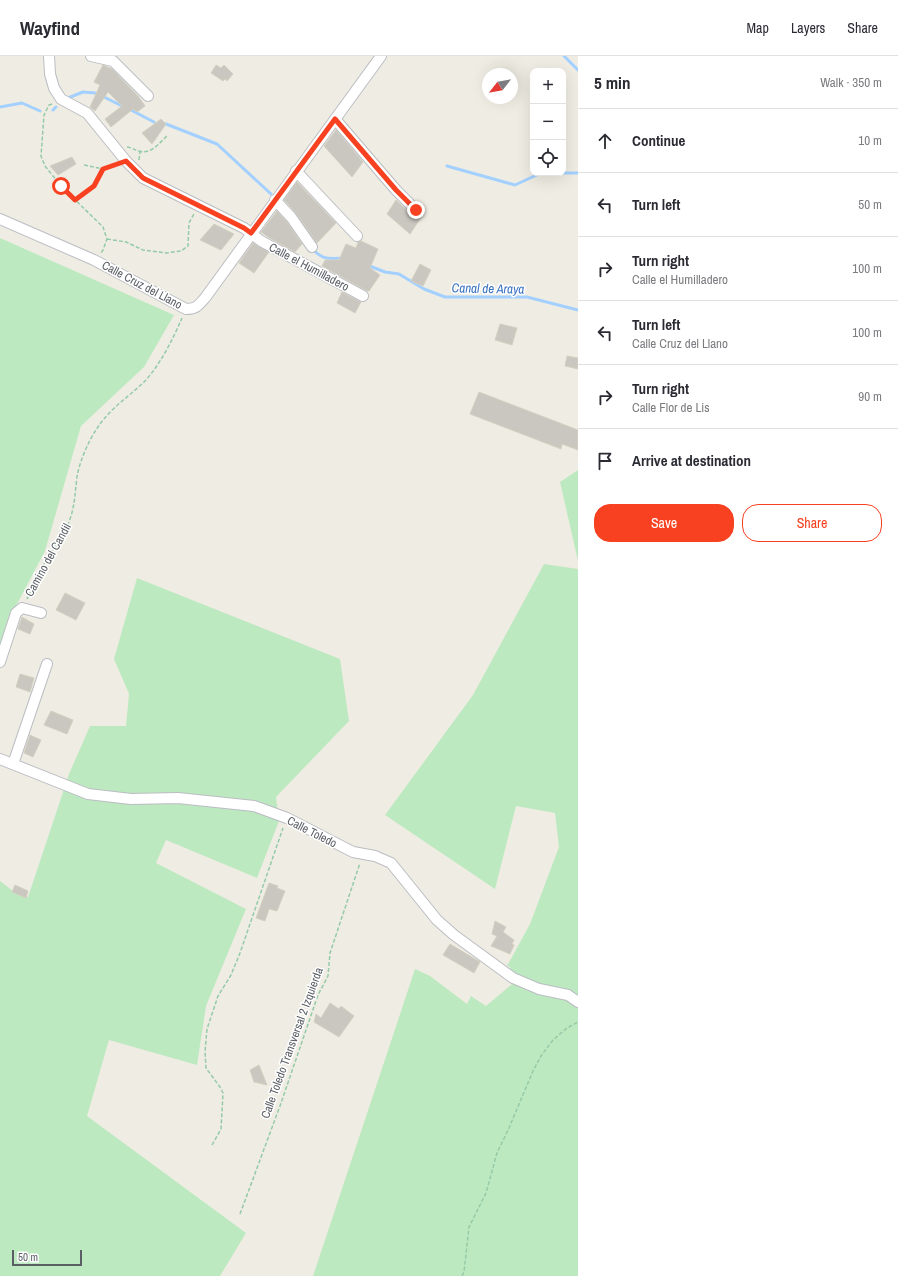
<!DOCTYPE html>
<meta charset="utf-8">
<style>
body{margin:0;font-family:"Archivo Narrow",sans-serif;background:#f7f7f7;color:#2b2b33}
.controls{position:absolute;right:12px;top:12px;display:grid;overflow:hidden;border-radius:8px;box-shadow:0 4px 16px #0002}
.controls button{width:36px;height:36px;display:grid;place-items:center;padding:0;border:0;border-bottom:1px solid #e1e1e2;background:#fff;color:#2b2b33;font:20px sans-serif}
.compass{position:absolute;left:482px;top:12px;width:36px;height:36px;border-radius:50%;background:#fff;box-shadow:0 4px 16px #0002;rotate:239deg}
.scale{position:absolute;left:12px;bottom:10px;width:70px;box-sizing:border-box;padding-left:4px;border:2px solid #5b5f65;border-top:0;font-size:11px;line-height:14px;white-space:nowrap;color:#5b5f65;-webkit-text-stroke:3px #fff;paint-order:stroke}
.stop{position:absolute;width:12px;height:12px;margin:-9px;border:3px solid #f74121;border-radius:50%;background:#fff}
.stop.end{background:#f74121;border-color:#fff;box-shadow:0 1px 4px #0008}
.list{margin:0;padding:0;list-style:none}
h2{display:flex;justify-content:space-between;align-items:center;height:52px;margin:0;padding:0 16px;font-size:17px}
h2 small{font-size:13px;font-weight:400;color:#7c7c81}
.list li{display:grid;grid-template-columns:26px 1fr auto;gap:12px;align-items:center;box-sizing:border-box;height:64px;padding:0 16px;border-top:1px solid #e1e1e2}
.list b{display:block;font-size:15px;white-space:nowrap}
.list p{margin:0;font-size:13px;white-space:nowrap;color:#7c7c81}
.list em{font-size:13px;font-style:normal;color:#7c7c81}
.actions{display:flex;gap:8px;padding:12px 16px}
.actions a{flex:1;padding:9px 0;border:1px solid #f74121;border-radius:16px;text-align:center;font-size:14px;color:#f74121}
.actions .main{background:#f74121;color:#fff}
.icon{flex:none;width:22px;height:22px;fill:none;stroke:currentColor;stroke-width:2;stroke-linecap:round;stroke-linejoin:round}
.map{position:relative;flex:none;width:578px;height:1220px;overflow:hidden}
header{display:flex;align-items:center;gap:24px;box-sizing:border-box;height:56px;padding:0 20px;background:#fff;border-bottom:1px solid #e1e1e2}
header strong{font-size:19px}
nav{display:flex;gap:22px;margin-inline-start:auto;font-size:14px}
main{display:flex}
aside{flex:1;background:#fff}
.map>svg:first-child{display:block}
.green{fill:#bde9c0}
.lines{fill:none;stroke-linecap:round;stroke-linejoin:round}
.stream{stroke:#a3d0ff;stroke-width:3}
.building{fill:#cac7c0;stroke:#d4d0c1}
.minor-casing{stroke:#bbbdc3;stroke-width:12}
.path{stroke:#95caa8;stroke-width:1.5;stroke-dasharray:4 2;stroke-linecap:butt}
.minor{stroke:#fff;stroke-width:10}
.route{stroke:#f74121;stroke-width:5}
.labels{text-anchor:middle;stroke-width:3;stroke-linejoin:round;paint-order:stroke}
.street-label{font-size:12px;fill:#5b5f65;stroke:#fff}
.water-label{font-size:13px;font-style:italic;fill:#3972c3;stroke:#fff}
</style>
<header>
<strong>Wayfind</strong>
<nav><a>Map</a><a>Layers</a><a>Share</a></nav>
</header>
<main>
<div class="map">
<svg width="578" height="1220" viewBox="0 0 578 1220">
<rect width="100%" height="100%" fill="#efede3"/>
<path class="green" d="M 0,182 L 174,259 L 144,311 L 81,370 L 45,495 L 6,569 L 0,589 Z
M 578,414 L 578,505 L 560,426 Z
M 544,508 L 578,513 L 578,1220 L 313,1220 L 415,913 L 430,920 L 467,948 L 471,940 L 486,950 L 512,928 L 510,911 L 507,910 L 530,868 L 559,791 L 555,757 L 516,750 L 495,833 L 385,759 L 473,639 Z
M 137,522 L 340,603 L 349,665 L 276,741 L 279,765 L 257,822 L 166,784 L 156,807 L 246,853 L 206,950 L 197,1009 L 109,984 L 87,1060 L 246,1177 L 220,1220 L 0,1220 L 0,825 L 13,835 L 28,841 L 69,718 L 90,670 L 126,670 L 129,638 L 114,603 Z"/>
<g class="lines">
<path class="stream" d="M 564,0 L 578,14
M 104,41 L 124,51
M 68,42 L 83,36 L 95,37
M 0,51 L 22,47 L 40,55
M 129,53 L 154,66
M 53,54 L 56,51
M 166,68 L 217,88 L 271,138
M 447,110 L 515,129 L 541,117 L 558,117
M 563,117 L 578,117
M 312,193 C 324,204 327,203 342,202
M 367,209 L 385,216 L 399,218 L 424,233 L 445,241 L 527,241 L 578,254"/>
</g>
<path class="building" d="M 103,9 L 112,13 L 138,40 L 145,50 L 137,56 L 133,53 L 111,71 L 105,63 L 122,50 L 108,36 L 95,55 L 90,51 L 100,29 L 94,26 Z
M 216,9 L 221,12 L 224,9 L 233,18 L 227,25 L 225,23 L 223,25 L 211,17 Z
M 161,63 L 166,68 L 152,88 L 142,77 Z
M 336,74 L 363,106 L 352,121 L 324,90 Z
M 72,101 L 76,108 L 58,119 L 50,110 Z
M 297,126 L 336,167 L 317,187 L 296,157 L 284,144 Z
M 396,144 L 412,159 L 415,160 L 420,159 L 422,160 L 410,178 L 387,158 Z
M 277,155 L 286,165 L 302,188 L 295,196 L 268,181 L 261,176 Z
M 214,168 L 234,178 L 221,194 L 200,184 Z
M 361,185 L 378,193 L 370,212 L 380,219 L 369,235 L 367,235 L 322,210 L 325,204 L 339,204 L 346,188 L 356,192 L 358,186 Z
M 253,187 L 269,196 L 254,217 L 239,207 Z
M 420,208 L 431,214 L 423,230 L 411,225 Z
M 342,236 L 361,246 L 355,257 L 337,247 Z
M 500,268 L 517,272 L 512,289 L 495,284 Z
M 567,300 L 578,302 L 578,313 L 565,310 Z
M 479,336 L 578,374 L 578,394 L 562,388 L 561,393 L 470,358 Z
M 65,537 L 85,547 L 76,564 L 56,554 Z
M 22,561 L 34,568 L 30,578 L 18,573 Z
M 20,618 L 34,622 L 30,636 L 16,631 Z
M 51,655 L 73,664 L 67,678 L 44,669 Z
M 30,679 L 41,684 L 33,701 L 24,697 Z
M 269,827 L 278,830 L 277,832 L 285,835 L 277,855 L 269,853 L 265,865 L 256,862 Z
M 15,829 L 28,835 L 26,842 L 12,836 Z
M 495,865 L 506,871 L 503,876 L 514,884 L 512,888 L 514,889 L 510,898 L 491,890 L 497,880 L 492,878 Z
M 450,888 L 480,906 L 474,917 L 443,899 Z
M 330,947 L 339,953 L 341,950 L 354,960 L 339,981 L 314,966 L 316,958 L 321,962 Z
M 259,1009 L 267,1029 L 254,1026 L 250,1014 Z"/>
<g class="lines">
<defs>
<path id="minor" d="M 49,0 L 50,18 L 54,32 L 61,43 L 87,57 L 126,105 L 143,122 L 244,172 L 261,185 L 363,240
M 91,0 L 113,5 L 148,40
M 335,63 L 396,134 L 416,154
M 296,115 L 357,180
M 275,144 L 291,161 L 312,191
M 0,163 L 94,204 L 186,253 C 196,253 198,250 205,242 L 381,0
M 0,606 L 16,557 L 22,552 L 41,557
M 0,703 L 88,738 L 131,743 L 178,742 L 254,750 L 287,762 L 353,796 L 375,800 L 391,807 L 437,864 L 454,879 L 513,922 L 539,933 L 568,939 L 578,946
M 13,708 L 47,608"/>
</defs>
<use href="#minor" class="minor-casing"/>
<path class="path" d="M 52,48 L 49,49 L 44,59 L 41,100 L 45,110 L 61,130 L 103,171 L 107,183 L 103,194 L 101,197
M 127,91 C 131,91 134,94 139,95 C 151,99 159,87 167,80
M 139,104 L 140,96
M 84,109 L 103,113 L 117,109
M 76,143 L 94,130 L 103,113
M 107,183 L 126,186 L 143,194 L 166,197 L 181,195 L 188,190 L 189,167 L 194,158
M 27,543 C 33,531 38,519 44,508 C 53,492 64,481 70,463 C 75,449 75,436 77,421 C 79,407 88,386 96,374 C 109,353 126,343 143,327 C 159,311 173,283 182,262
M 212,1089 L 221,1073 L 223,1037 L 220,1031 L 206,1012 L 205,996 L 207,973 L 218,940 L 231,919 L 240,897 L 283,772
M 240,1158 L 280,1050 L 318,939 L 328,920 L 330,897 L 360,807
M 462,1220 L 464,1216 L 469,1171 L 486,1137 L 497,1097 L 509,1072 L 533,1015 L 541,1000 L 553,984 L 567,972 L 578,966"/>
<use href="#minor" class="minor"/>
</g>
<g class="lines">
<path class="route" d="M 61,130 L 75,144 L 94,130 L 103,113 L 126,105 L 143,122 L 244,172 L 251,177 L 335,63 L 396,134 L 416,154"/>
</g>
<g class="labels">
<g class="street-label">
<text transform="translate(309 211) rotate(28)" y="4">Calle el Humilladero</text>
<text transform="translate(142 229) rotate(28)" y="4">Calle Cruz del Llano</text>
<text transform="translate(48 504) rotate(-61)" y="4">Camino del Candil</text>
<text transform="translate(312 776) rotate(27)" y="4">Calle Toledo</text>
<text transform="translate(292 987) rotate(-70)" y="4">Calle Toledo Transversal 2 Izquierda</text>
</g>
<g class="water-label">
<text transform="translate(488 232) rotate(1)" y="5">Canal de Araya</text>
</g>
</g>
</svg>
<div class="controls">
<button>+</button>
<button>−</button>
<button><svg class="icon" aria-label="locate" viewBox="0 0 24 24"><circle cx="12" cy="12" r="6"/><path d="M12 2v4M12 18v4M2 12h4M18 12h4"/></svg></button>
</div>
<svg class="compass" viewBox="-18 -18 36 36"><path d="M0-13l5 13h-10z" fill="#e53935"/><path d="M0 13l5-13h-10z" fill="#7c7c81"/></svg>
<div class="scale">50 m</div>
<div class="stop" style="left:61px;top:130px"></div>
<div class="stop end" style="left:416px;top:154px"></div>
</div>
<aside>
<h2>5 min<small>Walk · 350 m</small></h2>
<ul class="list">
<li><svg class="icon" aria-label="ahead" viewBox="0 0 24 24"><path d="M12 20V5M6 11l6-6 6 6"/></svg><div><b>Continue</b></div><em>10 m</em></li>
<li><svg class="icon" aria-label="left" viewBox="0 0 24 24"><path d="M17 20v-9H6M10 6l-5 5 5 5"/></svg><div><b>Turn left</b></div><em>50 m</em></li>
<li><svg class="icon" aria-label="right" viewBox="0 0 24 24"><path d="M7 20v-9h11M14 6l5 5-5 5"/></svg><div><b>Turn right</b><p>Calle el Humilladero</p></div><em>100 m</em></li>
<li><svg class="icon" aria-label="left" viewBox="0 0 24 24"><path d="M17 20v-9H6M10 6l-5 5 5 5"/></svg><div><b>Turn left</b><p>Calle Cruz del Llano</p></div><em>100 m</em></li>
<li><svg class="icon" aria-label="right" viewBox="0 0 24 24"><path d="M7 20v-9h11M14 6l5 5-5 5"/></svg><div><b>Turn right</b><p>Calle Flor de Lis</p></div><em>90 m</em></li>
<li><svg class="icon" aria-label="arrive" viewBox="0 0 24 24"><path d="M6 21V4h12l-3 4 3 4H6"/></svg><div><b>Arrive at destination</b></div></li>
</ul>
<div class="actions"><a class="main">Save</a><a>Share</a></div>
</aside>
</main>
